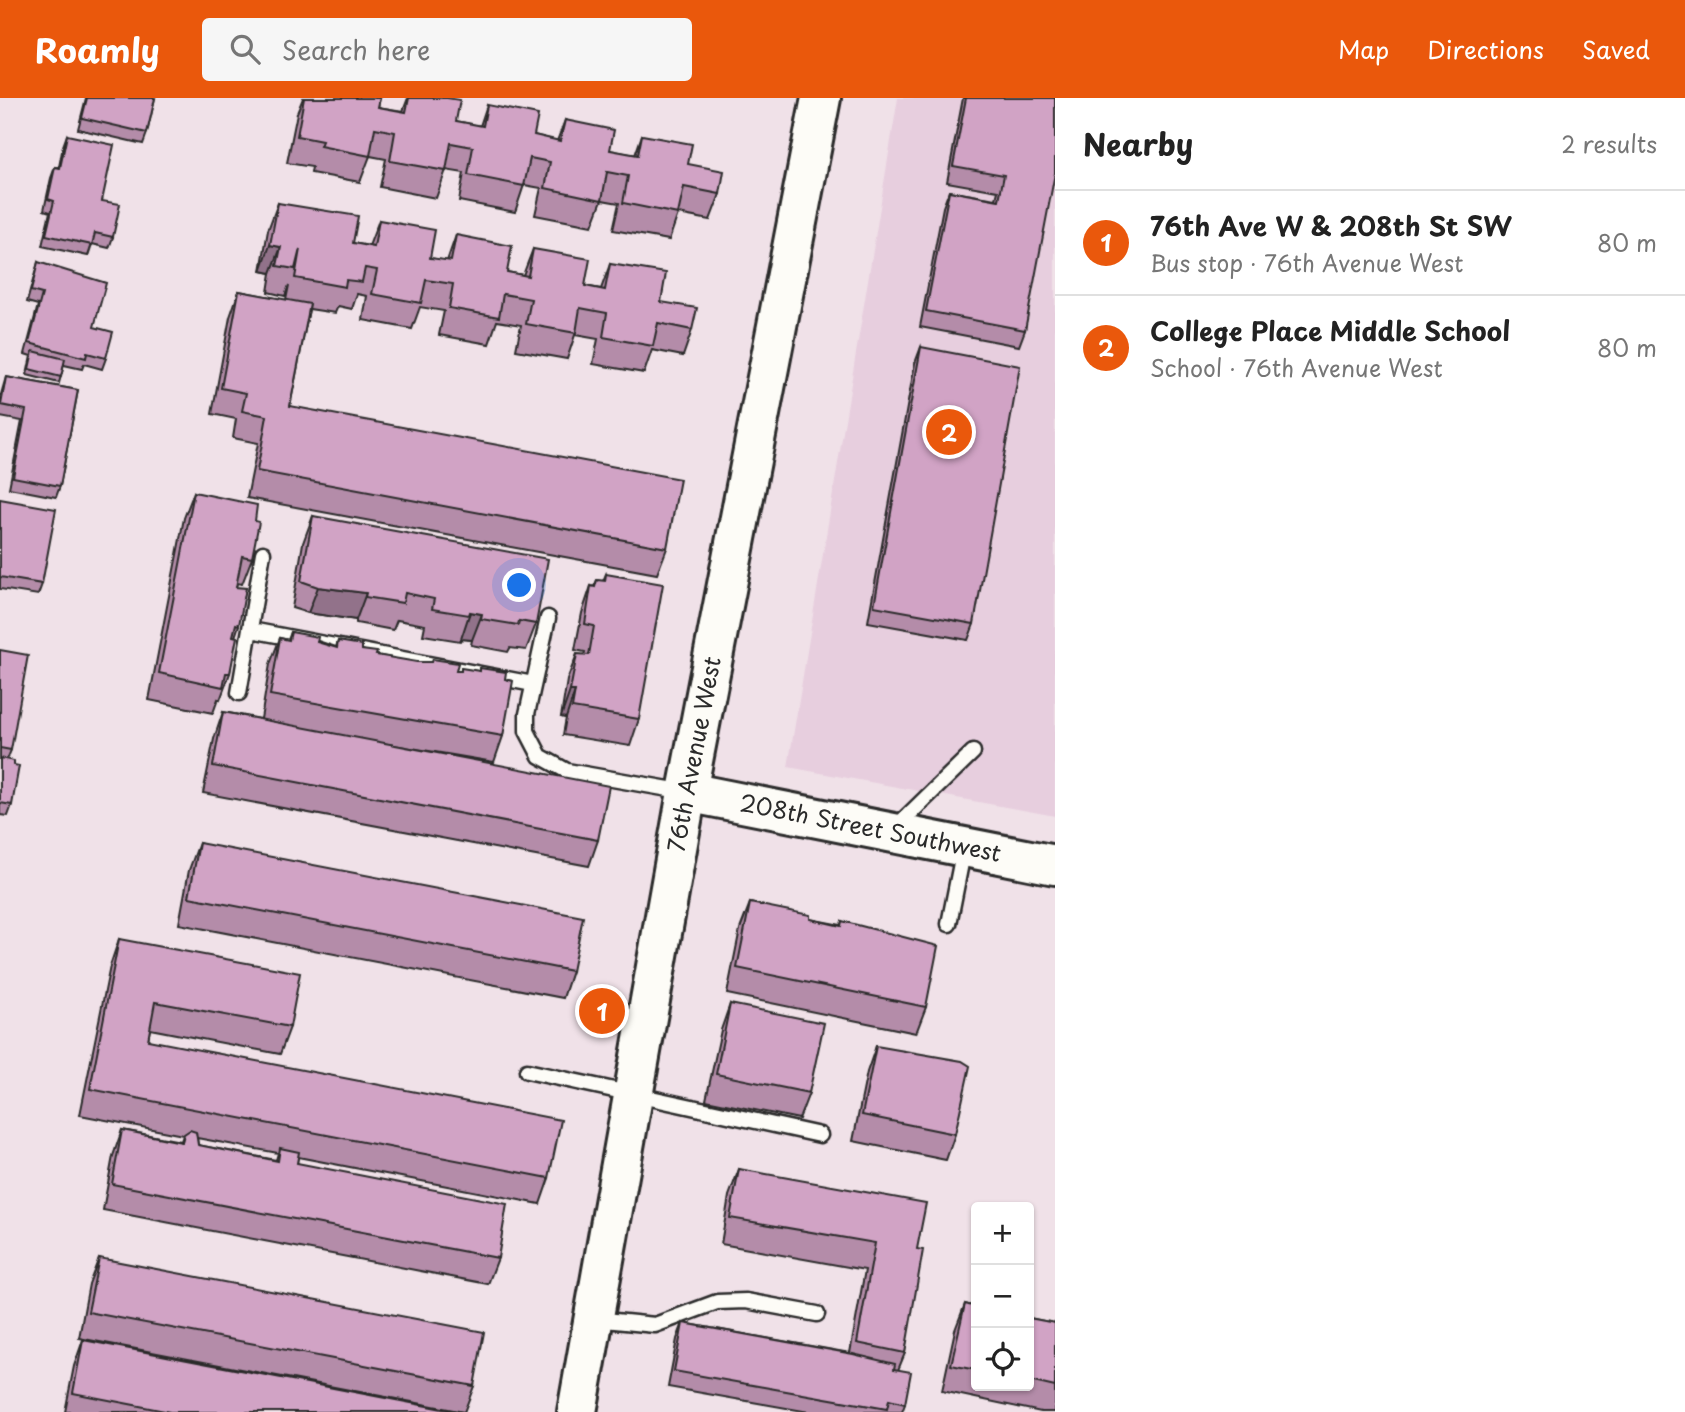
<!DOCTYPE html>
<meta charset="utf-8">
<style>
body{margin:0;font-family:"Playpen Sans",sans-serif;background:#f6f6f6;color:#222}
.controls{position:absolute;right:21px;bottom:21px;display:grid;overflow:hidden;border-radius:7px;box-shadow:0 2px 5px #0004}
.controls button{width:63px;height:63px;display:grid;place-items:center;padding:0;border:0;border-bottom:2px solid #e0e0e0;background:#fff;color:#222;font:35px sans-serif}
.you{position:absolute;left:520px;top:488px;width:24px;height:24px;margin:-18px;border:5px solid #fff;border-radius:50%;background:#1a73e8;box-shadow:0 0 0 10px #1a73e833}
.badge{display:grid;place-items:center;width:46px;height:46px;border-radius:50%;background:#ea580c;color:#fff;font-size:23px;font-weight:700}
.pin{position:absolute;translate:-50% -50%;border:4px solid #fff;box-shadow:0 2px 7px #0006}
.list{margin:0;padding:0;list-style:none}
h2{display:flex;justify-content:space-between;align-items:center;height:91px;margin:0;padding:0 28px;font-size:30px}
h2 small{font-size:23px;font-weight:400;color:#767676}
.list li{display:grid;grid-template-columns:46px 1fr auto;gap:21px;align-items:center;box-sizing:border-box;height:105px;padding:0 28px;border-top:2px solid #e0e0e0}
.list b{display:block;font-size:26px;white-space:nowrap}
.list p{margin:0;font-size:23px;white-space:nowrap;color:#767676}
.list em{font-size:23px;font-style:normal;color:#767676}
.icon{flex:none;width:38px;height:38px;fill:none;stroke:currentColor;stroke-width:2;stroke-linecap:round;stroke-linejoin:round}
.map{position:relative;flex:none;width:1055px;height:1314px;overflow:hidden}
header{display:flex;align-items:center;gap:42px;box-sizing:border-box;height:98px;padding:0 35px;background:#ea580c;color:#fff}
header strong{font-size:33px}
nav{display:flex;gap:38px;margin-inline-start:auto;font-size:24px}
.search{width:490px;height:63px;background:#f6f6f6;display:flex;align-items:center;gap:18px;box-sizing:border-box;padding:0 24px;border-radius:7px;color:#767676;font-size:26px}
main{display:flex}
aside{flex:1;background:#fff}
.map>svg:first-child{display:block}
.built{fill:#e7cede}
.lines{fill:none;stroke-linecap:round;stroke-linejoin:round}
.lane-casing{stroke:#2b2b2b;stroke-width:19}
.secondary-casing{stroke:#2b2b2b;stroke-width:44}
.lane{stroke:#fdfcf7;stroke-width:14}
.secondary{stroke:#fdfcf7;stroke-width:38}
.wall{fill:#b48ca9;stroke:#2b2b2b;stroke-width:2;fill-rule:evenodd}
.shaded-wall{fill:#92728a;stroke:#2b2b2b;stroke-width:2}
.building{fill:#d1a3c5;stroke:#2b2b2b;stroke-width:2}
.labels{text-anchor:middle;stroke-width:7;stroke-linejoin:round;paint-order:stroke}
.street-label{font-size:23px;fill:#2b2b2b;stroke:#fdfcf7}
</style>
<header>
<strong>Roamly</strong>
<div class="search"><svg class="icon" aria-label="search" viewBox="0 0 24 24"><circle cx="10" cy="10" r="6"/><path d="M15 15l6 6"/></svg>Search here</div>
<nav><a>Map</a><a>Directions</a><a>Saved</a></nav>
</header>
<main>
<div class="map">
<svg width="1055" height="1314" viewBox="0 0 1055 1314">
<rect width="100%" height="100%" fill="#f0e1e8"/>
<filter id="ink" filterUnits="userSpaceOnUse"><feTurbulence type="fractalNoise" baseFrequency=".0143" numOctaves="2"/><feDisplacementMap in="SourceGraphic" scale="14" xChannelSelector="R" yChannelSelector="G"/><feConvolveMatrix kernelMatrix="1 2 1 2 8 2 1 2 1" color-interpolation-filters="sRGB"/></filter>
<g filter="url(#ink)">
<path class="built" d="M 898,0 L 1055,0 L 1055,718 L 788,669 Z"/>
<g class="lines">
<defs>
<path id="lane" d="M 548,520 L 527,616 L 527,633 L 540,658 L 567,673 L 686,694
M 251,532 L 533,586
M 239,595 L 263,455
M 894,731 L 973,654
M 949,826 L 964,750
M 527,973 L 820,1037
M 595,1221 L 655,1227 L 717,1204 L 746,1203 L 817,1216"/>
<g id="secondary">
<path id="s1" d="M 687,694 L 1055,767"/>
<path id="s2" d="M 577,1314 L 687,694 L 821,0"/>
</g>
</defs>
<use href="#lane" class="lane-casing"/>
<use href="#secondary" class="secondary-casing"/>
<use href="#lane" class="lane"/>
<use href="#secondary" class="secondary"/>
</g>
<path class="wall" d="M 86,0 L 155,0 L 147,35 L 143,46 L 78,31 Z
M 303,0 L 380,0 L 378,9 L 403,13 L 408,0 L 447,0 L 456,23 L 480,28 L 487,7 L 534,37 L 557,43 L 565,22 L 610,52 L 635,57 L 642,37 L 688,66 L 720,96 L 710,122 L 678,116 L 669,142 L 613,132 L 619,105 L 602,102 L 592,128 L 535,117 L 541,90 L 524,87 L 515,114 L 459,103 L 464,75 L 446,72 L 436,100 L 380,89 L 386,61 L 370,58 L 360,84 L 311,75 L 312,69 L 287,65 L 297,15 Z
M 963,0 L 1055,0 L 1025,232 L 1019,248 L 920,229 L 943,109 L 949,93 L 996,101 L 998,93 L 947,84 Z
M 67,37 L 102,103 L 113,139 L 109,150 L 92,146 L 88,158 L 42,148 L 50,114 L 44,112 L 51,80 L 55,69 L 59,69 L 63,48 Z
M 278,105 L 353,145 L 369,148 L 379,122 L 430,160 L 447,163 L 456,137 L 507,174 L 523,177 L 533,151 L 585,188 L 601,191 L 610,166 L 661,204 L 692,232 L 683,258 L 652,252 L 644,275 L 593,266 L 598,241 L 575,237 L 567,261 L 516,252 L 521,227 L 497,223 L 489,246 L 439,237 L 444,213 L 420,209 L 412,231 L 363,222 L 367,198 L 357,196 L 352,211 L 338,208 L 335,215 L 309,211 L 290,308 L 667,450 L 657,476 L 247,400 L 258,345 L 233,340 L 236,321 L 212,316 L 230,219 L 239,193 L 286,202 L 289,187 L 285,198 L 268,194 L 271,175 L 261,173 L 268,132 Z
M 38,164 L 94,229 L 106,260 L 102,271 L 84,266 L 82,271 L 64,267 L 59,285 L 27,277 L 31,258 L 25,256 L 38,207 L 27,204 Z
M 921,249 L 974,526 L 968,542 L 868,524 L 915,265 Z
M 6,279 L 78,292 L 60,388 L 56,399 L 9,390 L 22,323 L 0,319 L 0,300 Z
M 194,394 L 252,460 L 242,486 L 237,485 L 236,489 L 239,527 L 235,539 L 230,575 L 220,602 L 218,601 L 213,615 L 149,602 L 184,420 Z
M 0,401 L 42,486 L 38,497 L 0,491 Z
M 313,418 L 536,526 L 526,552 L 510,550 L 508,554 L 471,547 L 472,542 L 461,541 L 460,543 L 423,537 L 425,527 L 397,522 L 393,532 L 356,525 L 356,522 L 308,515 L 292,510 L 303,445 Z
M 606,476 L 639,621 L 630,648 L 563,637 L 566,620 L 561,619 L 567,582 L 577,556 L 584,557 L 585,554 L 575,552 L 582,515 L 591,488 L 594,489 L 597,482 L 603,483 Z
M 291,534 L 336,549 L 338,543 L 376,557 L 456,573 L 505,581 L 503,638 L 494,664 L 382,645 L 598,742 L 589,768 L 203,695 L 214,641 L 223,614 L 261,621 L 270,566 L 280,540 L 288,542 Z
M 0,552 L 11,652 L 7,662 L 12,707 L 8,718 L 0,717 Z
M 199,745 L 572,873 L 563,900 L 179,826 L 189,772 Z
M 750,805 L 810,821 L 841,827 L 842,823 L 926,909 L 916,935 L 727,896 L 740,831 Z
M 119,841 L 290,929 L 280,956 L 150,931 L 148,942 L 549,1080 L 540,1106 L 298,1059 L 297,1065 L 498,1160 L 488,1186 L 103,1112 L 113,1058 L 122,1032 L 181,1043 L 183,1037 L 80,1017 L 110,868 ZM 197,1040 L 278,1055 L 276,1062 L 198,1047 Z
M 730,906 L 809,995 L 799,1021 L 706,1002 L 721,932 Z
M 876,948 L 955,1036 L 946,1062 L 853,1043 L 867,974 Z
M 739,1071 L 917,1151 L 905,1255 L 898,1272 L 905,1306 L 902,1314 L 809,1314 L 668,1289 L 677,1241 L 683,1225 L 850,1255 L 865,1172 L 721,1146 L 729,1098 Z
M 99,1160 L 474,1288 L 464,1314 L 79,1240 L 89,1186 Z
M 965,1206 L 976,1209 L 976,1288 L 1029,1288 L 1029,1220 L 1054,1225 L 1055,1223 L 1055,1314 L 1041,1314 L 942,1293 L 955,1232 Z
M 83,1242 L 458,1314 L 65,1314 L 74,1268 Z"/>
<path class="shaded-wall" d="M 270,147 L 281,149 L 271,175 L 261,173 Z
M 318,489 L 366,495 L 356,522 L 308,515 Z
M 470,514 L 482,516 L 472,542 L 461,541 Z
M 570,593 L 575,593 L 566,620 L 561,619 Z"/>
<path class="building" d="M 87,0 L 155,0 L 147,35 L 82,20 Z
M 304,0 L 380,0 L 378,9 L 406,14 L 409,0 L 447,0 L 460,2 L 456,23 L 483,28 L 487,7 L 538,17 L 534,37 L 560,43 L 565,22 L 614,32 L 610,52 L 638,57 L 642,37 L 692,46 L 688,66 L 724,73 L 720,96 L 684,89 L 678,116 L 623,105 L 628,78 L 607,74 L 602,102 L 545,90 L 550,64 L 530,60 L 524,88 L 468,77 L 473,49 L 451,45 L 446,73 L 390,63 L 395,34 L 375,30 L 370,58 L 320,48 L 322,43 L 297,38 Z
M 966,0 L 1055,0 L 1055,75 L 1025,232 L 926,213 L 949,93 L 999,102 L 1004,77 L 953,68 Z
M 67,37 L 114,47 L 102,103 L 120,106 L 113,139 L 95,135 L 92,147 L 46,137 L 54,103 L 48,101 L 55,69 L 60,70 Z
M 278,105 L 358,118 L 353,145 L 374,149 L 379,122 L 435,132 L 430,160 L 451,163 L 456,137 L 512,148 L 507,174 L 528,178 L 533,151 L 590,161 L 585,188 L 605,192 L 610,166 L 666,175 L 661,204 L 697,210 L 692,232 L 658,225 L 653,248 L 603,239 L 607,215 L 580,210 L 576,235 L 526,226 L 531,201 L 503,196 L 499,219 L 449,210 L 453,186 L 426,182 L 421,205 L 372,196 L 377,172 L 365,170 L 362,184 L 346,182 L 345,189 L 295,180 L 300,151 L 295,171 L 277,168 L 281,149 L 270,147 Z
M 38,164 L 106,185 L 94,229 L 113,234 L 106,260 L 87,255 L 86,260 L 29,245 L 42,196 L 31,193 Z
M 239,193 L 310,206 L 290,308 L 680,381 L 667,450 L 257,373 L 267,318 L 242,313 L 246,295 L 221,290 Z
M 921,249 L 1020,268 L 974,526 L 874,508 Z
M 33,253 L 65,261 L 61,279 L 29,271 Z
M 6,279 L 78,292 L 60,388 L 13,379 L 26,312 L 1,307 Z
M 194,394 L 257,407 L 255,423 L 259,424 L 252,460 L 242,458 L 236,489 L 246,490 L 239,527 L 236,526 L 233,538 L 237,539 L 230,575 L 226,575 L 223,589 L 159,575 Z
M 0,401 L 56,411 L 42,486 L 0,479 Z
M 313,418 L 548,461 L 536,526 L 519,523 L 518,527 L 481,521 L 482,516 L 470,514 L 469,517 L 432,511 L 434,501 L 405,495 L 403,505 L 365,499 L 366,495 L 318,489 L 301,483 Z
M 606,476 L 663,486 L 639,621 L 572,610 L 575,593 L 570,593 L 577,556 L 589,557 L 594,528 L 585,526 L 591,488 L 595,489 L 597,482 L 605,483 Z
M 291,534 L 318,539 L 317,544 L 337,550 L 338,543 L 362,547 L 362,552 L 377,554 L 376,557 L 417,564 L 432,564 L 433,561 L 458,565 L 456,573 L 461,573 L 461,570 L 480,573 L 480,570 L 506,574 L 505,581 L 513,583 L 503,638 L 270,597 L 280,540 L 289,542 Z
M 0,552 L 28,557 L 11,652 L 0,650 Z
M 223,614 L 609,688 L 598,742 L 213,668 Z
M 0,660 L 14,663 L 14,667 L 19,668 L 12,707 L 0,705 Z
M 199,745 L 583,819 L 572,873 L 189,799 Z
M 750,805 L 810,817 L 810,821 L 841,828 L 842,823 L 938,848 L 926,909 L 737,870 Z
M 119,841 L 300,875 L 290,929 L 155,904 L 148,942 L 561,1022 L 549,1080 L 90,991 Z
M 730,906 L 824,925 L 809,995 L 716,976 Z
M 876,948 L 962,963 L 970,968 L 955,1036 L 862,1017 Z
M 122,1032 L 182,1044 L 184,1036 L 190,1032 L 196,1034 L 198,1047 L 278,1063 L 280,1050 L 299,1054 L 297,1065 L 507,1106 L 498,1160 L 112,1086 Z
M 739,1071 L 926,1105 L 917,1151 L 923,1152 L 905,1255 L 857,1245 L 875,1145 L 730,1120 Z
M 99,1160 L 484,1234 L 474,1288 L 88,1214 Z
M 965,1206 L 976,1209 L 976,1272 L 951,1267 Z
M 1029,1220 L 1055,1225 L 1055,1289 L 1029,1283 Z
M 683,1225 L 853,1256 L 895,1266 L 894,1271 L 911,1274 L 905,1306 L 889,1302 L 887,1311 L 674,1273 Z
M 83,1242 L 458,1314 L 170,1314 L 73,1295 Z"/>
</g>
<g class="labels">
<g class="street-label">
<text dy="8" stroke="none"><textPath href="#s2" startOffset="668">76th Avenue West</textPath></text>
<text dy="8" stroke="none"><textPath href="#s1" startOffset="187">208th Street Southwest</textPath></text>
</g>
</g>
</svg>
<div class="controls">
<button>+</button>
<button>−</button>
<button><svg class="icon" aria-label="locate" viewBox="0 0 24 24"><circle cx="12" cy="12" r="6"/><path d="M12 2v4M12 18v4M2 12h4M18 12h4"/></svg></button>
</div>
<div class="you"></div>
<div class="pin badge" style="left:602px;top:913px">1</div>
<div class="pin badge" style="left:949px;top:334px">2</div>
</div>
<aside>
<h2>Nearby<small>2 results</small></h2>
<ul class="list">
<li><span class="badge">1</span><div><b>76th Ave W &amp; 208th St SW</b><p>Bus stop · 76th Avenue West</p></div><em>80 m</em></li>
<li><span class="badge">2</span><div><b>College Place Middle School</b><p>School · 76th Avenue West</p></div><em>80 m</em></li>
</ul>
</aside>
</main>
